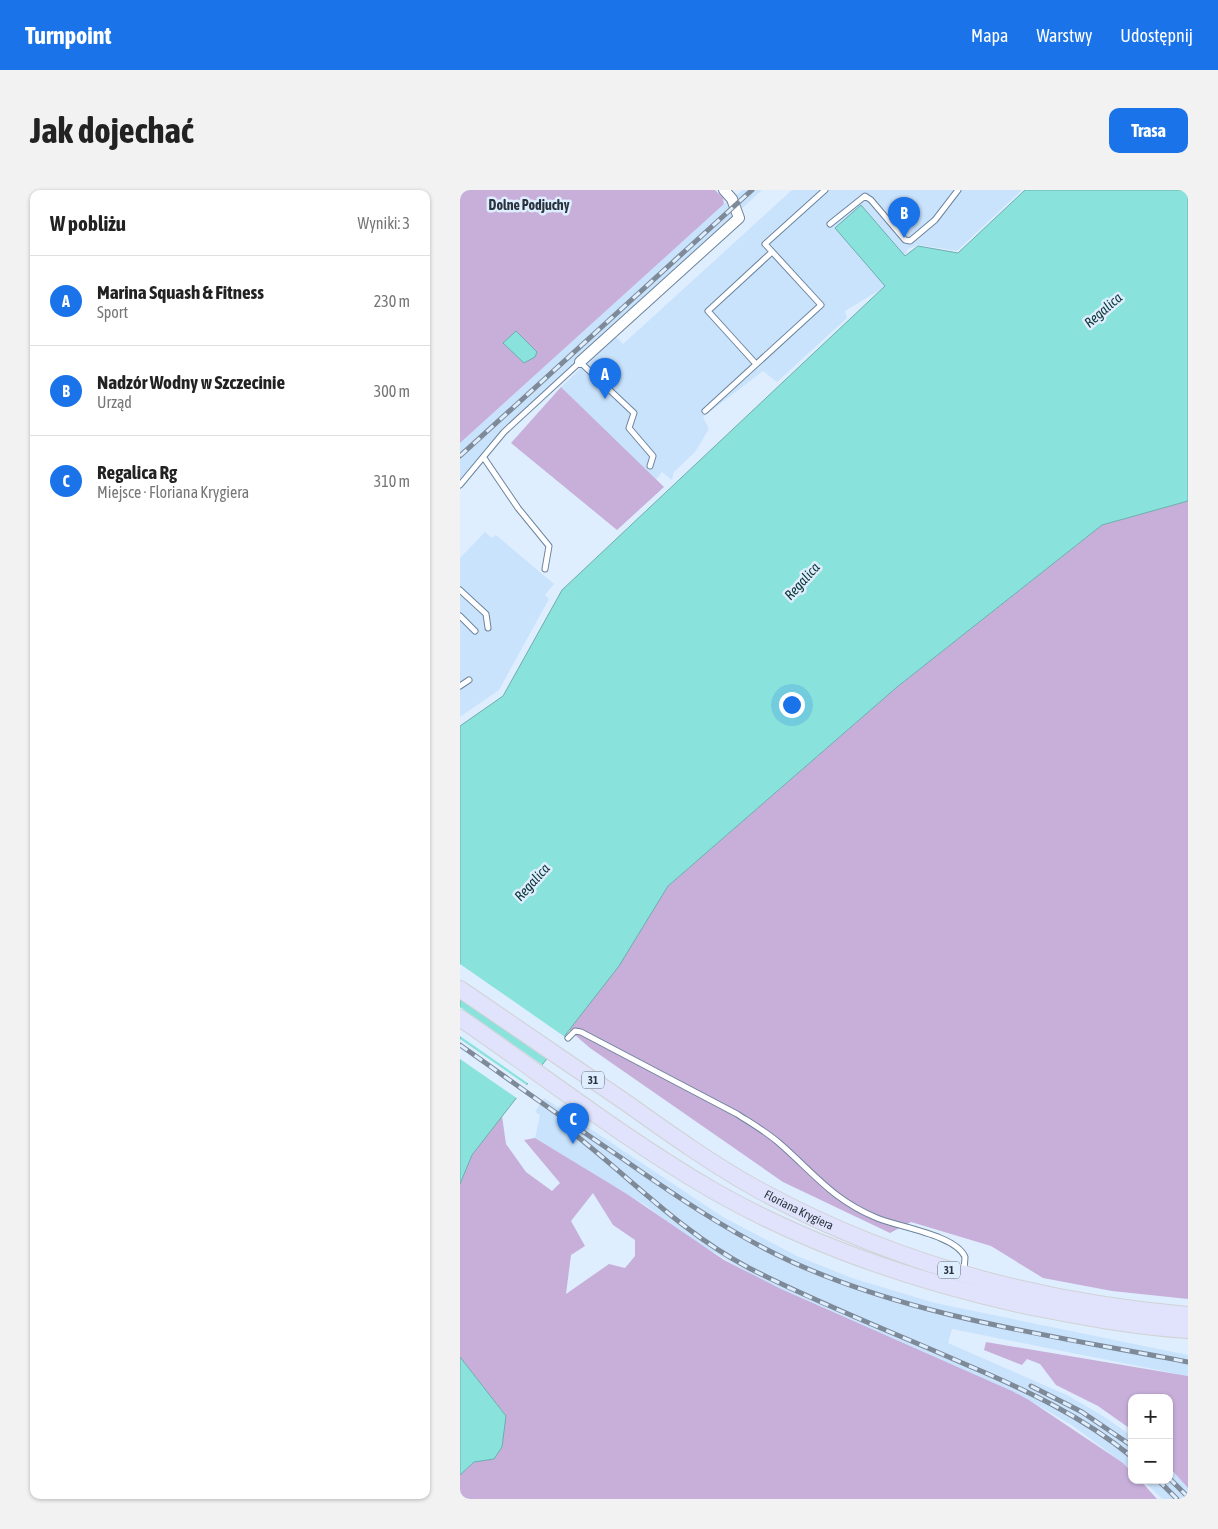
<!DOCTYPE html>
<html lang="pl">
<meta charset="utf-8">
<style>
body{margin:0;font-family:"Asap Condensed",sans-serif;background:#f2f2f2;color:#222}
.controls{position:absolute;right:15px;bottom:15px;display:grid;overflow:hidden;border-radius:10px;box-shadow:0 1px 4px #0004}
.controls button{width:45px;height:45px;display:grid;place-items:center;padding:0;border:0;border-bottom:1px solid #e0e0e0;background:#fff;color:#222;font:25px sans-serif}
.you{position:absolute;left:331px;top:514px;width:18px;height:18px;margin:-12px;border:4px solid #fff;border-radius:50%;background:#1a73e8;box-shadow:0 0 0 8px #1a73e833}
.badge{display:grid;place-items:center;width:32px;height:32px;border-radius:50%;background:#1a73e8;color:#fff;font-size:16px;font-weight:700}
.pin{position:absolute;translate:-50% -41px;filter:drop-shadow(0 1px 2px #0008)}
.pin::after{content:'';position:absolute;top:26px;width:18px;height:15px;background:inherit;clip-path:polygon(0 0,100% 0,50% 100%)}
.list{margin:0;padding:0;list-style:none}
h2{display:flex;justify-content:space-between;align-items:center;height:65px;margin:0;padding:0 20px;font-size:21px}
h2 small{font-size:16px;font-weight:400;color:#767676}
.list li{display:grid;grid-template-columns:32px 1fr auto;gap:15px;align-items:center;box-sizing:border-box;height:90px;padding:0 20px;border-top:1px solid #e0e0e0}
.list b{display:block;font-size:19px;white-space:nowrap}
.list p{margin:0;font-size:16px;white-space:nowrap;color:#767676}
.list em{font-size:16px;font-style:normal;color:#767676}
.map{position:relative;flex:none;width:728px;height:1309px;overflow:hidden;border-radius:10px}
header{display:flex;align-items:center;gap:30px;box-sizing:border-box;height:70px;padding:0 25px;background:#1a73e8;color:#fff}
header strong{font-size:24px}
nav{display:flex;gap:28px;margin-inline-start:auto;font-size:18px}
.intro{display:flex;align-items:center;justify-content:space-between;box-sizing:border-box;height:120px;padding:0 30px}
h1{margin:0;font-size:35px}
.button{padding:12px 22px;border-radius:10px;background:#1a73e8;color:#fff;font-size:18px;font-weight:700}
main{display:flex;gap:30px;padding:0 30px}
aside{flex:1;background:#fff;border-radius:10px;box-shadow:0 1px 4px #0004}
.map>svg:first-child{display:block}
.built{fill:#cae3fd}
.green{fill:#c7afda;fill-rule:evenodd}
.water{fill:#8ae2dd;stroke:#6dadad}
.pier{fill:#dfeefe}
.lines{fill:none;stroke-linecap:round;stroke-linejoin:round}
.service-casing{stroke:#6d849c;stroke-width:7}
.minor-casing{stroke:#6d849c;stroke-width:12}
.primary-casing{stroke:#d0d2d4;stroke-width:18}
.service{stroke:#fff;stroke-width:5}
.minor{stroke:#fff;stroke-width:10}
.primary{stroke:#e0e3fb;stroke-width:16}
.rail-casing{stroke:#7e8a98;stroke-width:5}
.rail{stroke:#dfeefe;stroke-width:3;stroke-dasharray:9;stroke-linecap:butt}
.labels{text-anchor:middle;stroke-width:5;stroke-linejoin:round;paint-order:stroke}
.shield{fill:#dfeefe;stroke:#606a77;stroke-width:1}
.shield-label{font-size:11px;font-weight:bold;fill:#29323d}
.street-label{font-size:12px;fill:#29323d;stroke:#dfeefe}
.neighbourhood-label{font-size:14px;font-weight:bold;fill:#29323d;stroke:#dfeefe}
.water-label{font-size:14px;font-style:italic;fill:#0b3635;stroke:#dfeefe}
</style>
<header>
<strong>Turnpoint</strong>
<nav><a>Mapa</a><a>Warstwy</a><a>Udostępnij</a></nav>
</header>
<div class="intro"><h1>Jak dojechać</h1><a class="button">Trasa</a></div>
<main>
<aside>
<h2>W pobliżu<small>Wyniki: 3</small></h2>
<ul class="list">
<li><span class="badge">A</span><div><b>Marina Squash &amp; Fitness</b><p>Sport</p></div><em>230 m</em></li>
<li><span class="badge">B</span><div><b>Nadzór Wodny w Szczecinie</b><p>Urząd</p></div><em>300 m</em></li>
<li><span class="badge">C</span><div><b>Regalica Rg</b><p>Miejsce · Floriana Krygiera</p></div><em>310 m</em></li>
</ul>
</aside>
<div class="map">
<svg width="728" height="1309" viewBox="0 0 728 1309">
<rect width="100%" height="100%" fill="#dfeefe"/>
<path class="built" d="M 283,0 L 302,0 L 46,237 L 0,291 L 0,253 L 264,14 Z
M 332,0 L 562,0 L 497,61 L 459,55 L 448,59 L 428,95 L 385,121 L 387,128 L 317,192 L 303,181 L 243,227 L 249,239 L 235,262 L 214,282 L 212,290 L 202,282 L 196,290 L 101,197 L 155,146 L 163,154 Z
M 25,342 L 32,348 L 36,345 L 94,394 L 85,405 L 89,409 L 39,500 L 0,527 L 0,368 Z
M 84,908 L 263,1027 L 337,1066 L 392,1088 L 475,1113 L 728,1165 L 728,1186 L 492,1139 L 488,1153 L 607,1205 L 643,1226 L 672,1246 L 672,1280 L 613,1236 L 569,1210 L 304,1092 L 231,1049 L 185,1015 L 75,948 L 80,925 L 75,922 Z
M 709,1278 L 728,1297 L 728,1309 L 702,1309 L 683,1290 L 709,1290 Z"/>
<path class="green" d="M 0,0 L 255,0 L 263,8 L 264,14 L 0,253 Z
M 101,197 L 204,297 L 157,340 L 51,253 Z
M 728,311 L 728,1109 L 652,1101 L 583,1088 L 531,1056 L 451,1032 L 430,1043 L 323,992 L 130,858 L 108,839 L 154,781 L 208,696 L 437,497 L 642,335 Z
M 42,926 L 46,954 L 66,982 L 92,1001 L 100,993 L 64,950 L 75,948 L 167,1004 L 264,1070 L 321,1099 L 552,1201 L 569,1210 L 663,1273 L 672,1282 L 672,1290 L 680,1290 L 697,1309 L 0,1309 L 0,1285 L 14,1272 L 46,1226 L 0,1167 L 0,994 L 12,965 ZM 133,1003 L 153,1035 L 175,1050 L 175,1066 L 165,1078 L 149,1074 L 106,1104 L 111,1065 L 125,1056 L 111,1031 Z
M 526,1152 L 728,1186 L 728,1298 L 709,1277 L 709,1208 L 672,1208 L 672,1240 L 638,1216 L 596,1195 L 580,1174 L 567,1169 L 562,1175 L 524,1160 Z"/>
<path class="water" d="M 565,0 L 728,0 L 728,311 L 642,335 L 437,497 L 208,696 L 159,776 L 12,965 L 0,994 L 0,536 L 43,506 L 102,400 L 425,96 L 375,38 L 401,15 L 445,66 L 458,56 L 498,63 Z
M 56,141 L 77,162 L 75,167 L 64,173 L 43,153 Z
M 0,1167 L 46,1226 L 42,1257 L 34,1269 L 14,1272 L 0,1285 Z"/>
<path class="pier" d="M 0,774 L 105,847 L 88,870 L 0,809 Z
M 0,817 L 84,876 L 69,894 L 0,846 Z
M 0,849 L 68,896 L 58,909 L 0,869 Z"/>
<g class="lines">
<defs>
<path id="service" d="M 370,34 L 405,6 L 411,10 L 445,50 L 450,51 L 475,30 L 498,0
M 296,174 L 248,121 L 312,62
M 245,221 L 361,115 L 305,54 L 365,0
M 24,268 L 58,318 L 89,356 L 85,379
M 0,295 L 44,242 L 120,172 L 174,223 L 169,238 L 193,266 L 190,276
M 0,400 L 26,424 L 28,438
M 0,426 L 15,441
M 0,496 L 9,490
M 108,848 L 115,841 L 121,842 L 277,924 C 291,933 305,941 318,952 C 353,982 371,1009 417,1028 C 438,1037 496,1045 505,1067 L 504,1081"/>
<path id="minor" d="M 120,172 L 279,28 L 272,9 L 264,0"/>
<g id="primary">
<path id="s1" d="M 0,799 C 56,837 112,876 168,914 C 210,944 252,974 297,999 C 430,1072 577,1112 728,1125"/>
<path d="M 0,828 C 84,886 166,950 254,1001 C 354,1058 460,1093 572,1117 C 624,1127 675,1137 728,1140"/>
</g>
</defs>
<use href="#service" class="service-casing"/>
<use href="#minor" class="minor-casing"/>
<use href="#primary" class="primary-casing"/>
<use href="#service" class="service"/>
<use href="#minor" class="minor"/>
<use href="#primary" class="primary"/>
<defs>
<path id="rail" d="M 0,266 L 292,0
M 0,855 C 54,893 108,932 163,969 C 217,1007 272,1044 332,1072 C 456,1128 595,1146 728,1172
M 109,940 C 170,987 219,1041 289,1078 C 359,1114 435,1143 507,1175 C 566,1200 622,1226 672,1267
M 571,1196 L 622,1222 L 672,1256
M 709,1288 L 728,1307
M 698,1290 L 717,1309"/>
</defs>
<use href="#rail" class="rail-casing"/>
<use href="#rail" class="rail"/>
</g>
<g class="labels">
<g class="shield">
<rect x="122" y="881.5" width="22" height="17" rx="4"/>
<rect x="478" y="1071.5" width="22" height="17" rx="4"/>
</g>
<g class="shield-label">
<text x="133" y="894">31</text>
<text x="489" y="1084">31</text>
</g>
<g class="street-label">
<text dy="4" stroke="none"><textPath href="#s1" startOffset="405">Floriana Krygiera</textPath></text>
</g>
<g class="neighbourhood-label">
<text x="69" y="20">Dolne Podjuchy</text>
</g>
<g class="water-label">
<text transform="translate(643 120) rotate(-41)" y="5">Regalica</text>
<text transform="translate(342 391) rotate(-48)" y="5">Regalica</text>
<text transform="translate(72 692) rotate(-48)" y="5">Regalica</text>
</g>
</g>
</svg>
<div class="controls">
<button>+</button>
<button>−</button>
</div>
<div class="you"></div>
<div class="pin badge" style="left:145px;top:209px">A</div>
<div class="pin badge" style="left:444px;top:48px">B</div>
<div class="pin badge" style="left:113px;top:954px">C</div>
</div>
</main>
